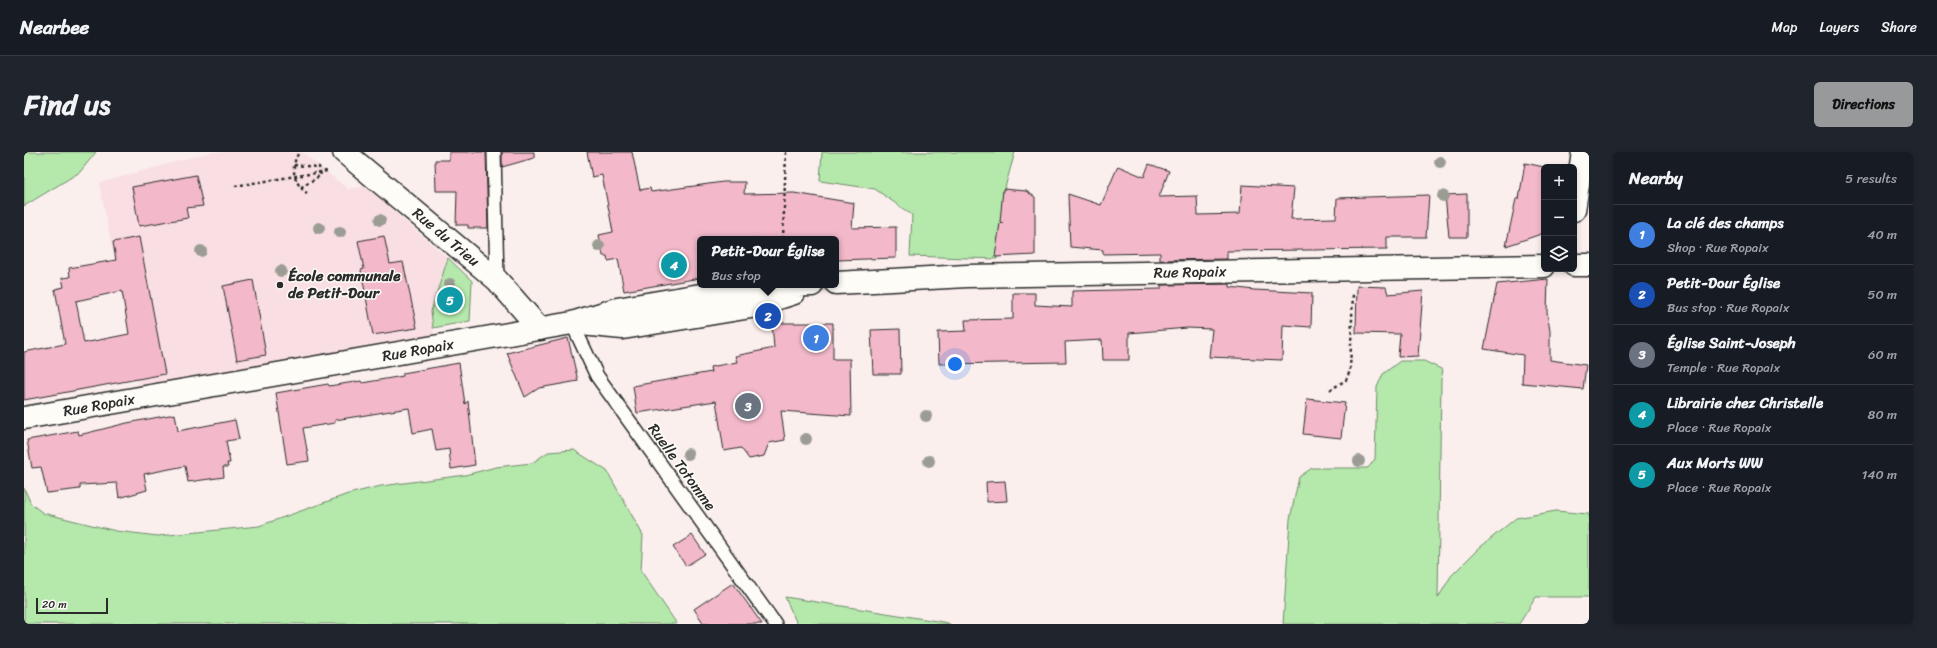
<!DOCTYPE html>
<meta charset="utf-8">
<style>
body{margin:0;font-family:Sriracha,sans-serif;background:#20242c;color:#f1f3f6}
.controls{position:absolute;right:12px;top:12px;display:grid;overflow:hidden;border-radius:6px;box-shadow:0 2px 6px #0003}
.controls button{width:36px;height:36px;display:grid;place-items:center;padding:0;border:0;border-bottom:1px solid #363941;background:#171b24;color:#f1f3f6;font:20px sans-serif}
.scale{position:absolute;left:12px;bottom:10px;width:72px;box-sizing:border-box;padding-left:4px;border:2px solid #2b2b2b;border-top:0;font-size:11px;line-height:14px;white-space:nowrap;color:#2b2b2b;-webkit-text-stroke:3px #fdfcf7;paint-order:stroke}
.you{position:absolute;left:931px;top:212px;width:14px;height:14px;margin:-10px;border:3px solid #fff;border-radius:50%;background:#1a73e8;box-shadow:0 0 0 6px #1a73e833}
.badge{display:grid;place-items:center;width:26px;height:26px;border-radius:50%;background:#98999b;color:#fff;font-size:13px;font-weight:700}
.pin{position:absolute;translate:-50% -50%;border:2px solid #fff;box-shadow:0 1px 4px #0006}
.popup{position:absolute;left:673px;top:84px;width:142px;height:52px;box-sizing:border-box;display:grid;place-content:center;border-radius:6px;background:#171b24;filter:drop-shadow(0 1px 3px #0005);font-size:13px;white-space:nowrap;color:#9ea1a6}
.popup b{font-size:15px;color:#f1f3f6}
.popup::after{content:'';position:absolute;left:50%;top:100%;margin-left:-8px;border:8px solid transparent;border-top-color:#171b24}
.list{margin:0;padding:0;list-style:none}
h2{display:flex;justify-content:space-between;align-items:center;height:52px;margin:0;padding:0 16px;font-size:17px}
h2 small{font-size:13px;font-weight:400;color:#9ea1a6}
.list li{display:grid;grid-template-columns:26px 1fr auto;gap:12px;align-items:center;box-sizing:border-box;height:60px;padding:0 16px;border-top:1px solid #363941}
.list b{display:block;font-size:15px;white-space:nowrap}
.list p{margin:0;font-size:13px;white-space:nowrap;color:#9ea1a6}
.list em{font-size:13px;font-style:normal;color:#9ea1a6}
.icon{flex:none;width:22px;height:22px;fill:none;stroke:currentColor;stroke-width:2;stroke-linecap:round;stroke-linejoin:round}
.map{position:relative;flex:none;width:1565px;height:472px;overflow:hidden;border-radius:6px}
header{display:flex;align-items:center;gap:24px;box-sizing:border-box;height:56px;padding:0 20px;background:#171b24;border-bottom:1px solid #363941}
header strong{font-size:19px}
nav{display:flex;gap:22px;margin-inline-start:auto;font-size:14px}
.intro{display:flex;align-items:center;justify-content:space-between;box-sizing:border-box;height:96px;padding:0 24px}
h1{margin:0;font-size:28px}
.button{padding:10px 18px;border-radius:6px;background:#98999b;color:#111;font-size:14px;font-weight:700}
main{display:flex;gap:24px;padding:0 24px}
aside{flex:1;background:#171b24;border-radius:6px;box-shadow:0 2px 6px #0003}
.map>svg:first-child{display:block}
.built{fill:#f9dfe3}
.green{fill:#b4e9ab;stroke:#708a6b}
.building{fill:#f3b9ca;stroke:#2b2b2b;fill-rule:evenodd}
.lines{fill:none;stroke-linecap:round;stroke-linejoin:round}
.service-casing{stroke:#2b2b2b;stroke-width:16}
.minor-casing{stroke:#2b2b2b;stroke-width:25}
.tertiary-casing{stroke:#2b2b2b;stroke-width:25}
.path{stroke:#2b2b2b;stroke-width:2.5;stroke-dasharray:3 3;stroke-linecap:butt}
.service{stroke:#fdfcf7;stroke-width:13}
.minor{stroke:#fdfcf7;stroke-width:22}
.tertiary{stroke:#fdfcf7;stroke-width:22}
.tree{fill:#9b9d94}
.poi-dot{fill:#2b2b2b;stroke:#fdfcf7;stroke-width:1.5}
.labels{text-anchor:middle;stroke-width:3;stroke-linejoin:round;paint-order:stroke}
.street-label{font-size:15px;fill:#2b2b2b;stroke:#fdfcf7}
.poi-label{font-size:15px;font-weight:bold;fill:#2b2b2b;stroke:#fdfcf7;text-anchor:start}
</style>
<header>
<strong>Nearbee</strong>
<nav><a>Map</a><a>Layers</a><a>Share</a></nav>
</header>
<div class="intro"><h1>Find us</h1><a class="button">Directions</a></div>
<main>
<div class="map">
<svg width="1565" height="472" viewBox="0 0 1565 472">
<rect width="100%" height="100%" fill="#fbefee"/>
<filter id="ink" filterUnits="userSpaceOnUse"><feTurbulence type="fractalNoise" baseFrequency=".025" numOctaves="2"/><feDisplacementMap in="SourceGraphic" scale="8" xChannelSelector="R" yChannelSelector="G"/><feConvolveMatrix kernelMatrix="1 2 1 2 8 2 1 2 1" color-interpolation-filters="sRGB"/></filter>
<g filter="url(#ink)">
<path class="built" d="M 186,0 L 278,0 L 324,37 L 341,34 L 424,106 L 407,159 L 411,187 L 116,238 L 75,31 Z"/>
<path class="green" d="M 0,0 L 72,0 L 56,20 L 0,54 Z
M 798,0 L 991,0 L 980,39 L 973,107 L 886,104 L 888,63 L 851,37 L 796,29 Z
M 424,106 L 448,129 L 446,169 L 409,176 L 407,159 Z
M 1376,209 L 1400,209 L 1419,218 L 1417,228 L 1414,446 L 1427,424 L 1454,397 L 1492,366 L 1532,359 L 1565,362 L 1565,445 L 1512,445 L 1495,472 L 1259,472 L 1266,367 L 1275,325 L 1288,316 L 1344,316 L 1351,307 L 1353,235 L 1359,222 Z
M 550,298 L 583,319 L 619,383 L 617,419 L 653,472 L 0,472 L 0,336 L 7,352 L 19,361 L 92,379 L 134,384 L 235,374 L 324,342 L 357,334 L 441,323 L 472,315 L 508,311 L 524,300 Z
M 761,445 L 919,470 L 926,472 L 773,472 Z"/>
<path class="building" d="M 425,0 L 462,0 L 464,76 L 444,76 L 444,73 L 432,73 L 433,39 L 412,39 L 411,8 L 425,8 Z
M 478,0 L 510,0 L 510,6 L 478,15 Z
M 563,0 L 608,0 L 616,38 L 626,36 L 627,40 L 699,30 L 721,30 L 720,42 L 770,41 L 830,51 L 828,76 L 872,75 L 872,106 L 812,108 L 812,87 L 676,87 L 676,126 L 600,139 L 594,107 L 584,109 L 583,104 L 579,104 L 575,83 L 589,80 L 578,23 L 568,25 Z
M 1501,11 L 1520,15 L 1520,81 L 1482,94 L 1492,47 L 1495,47 Z
M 1125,12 L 1145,19 L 1135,45 L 1173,44 L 1174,63 L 1216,62 L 1218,33 L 1270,36 L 1267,67 L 1312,66 L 1313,46 L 1405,43 L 1402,85 L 1363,85 L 1363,97 L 1203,99 L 1203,107 L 1136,108 L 1136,101 L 1079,102 L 1079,98 L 1046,95 L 1044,42 L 1077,53 L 1094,14 L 1120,25 Z
M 172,23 L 179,54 L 162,56 L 164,66 L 115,74 L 108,35 Z
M 979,37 L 1002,39 L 1011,45 L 1011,103 L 971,105 L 976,71 L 979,71 L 976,70 Z
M 1443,42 L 1443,85 L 1425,85 L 1421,43 Z
M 360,84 L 366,112 L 379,110 L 393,176 L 349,183 L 337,118 L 340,117 L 334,89 Z
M 115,85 L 141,222 L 0,248 L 0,200 L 41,192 L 31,137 L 40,135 L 38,126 L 46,125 L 45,116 L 92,108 L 89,90 ZM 98,139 L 105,182 L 60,191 L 52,149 Z
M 1524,127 L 1523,160 L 1526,179 L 1526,208 L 1562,213 L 1559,237 L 1498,231 L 1499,203 L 1460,197 L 1473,132 Z
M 229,128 L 242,203 L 213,208 L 199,134 Z
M 1206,132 L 1206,135 L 1230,138 L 1288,141 L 1287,175 L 1259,173 L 1258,208 L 1185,205 L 1188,177 L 1163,176 L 1105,181 L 1105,208 L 1079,208 L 1078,188 L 1041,190 L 1042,210 L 915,212 L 914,180 L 942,179 L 941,168 L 989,167 L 989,141 L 1011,141 L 1011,153 L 1048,155 L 1048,139 L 1137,137 L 1137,133 Z
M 1333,134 L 1362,135 L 1364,142 L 1399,139 L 1394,204 L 1374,205 L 1376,182 L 1332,181 Z
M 748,171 L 809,171 L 809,207 L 826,207 L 827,264 L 757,259 L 761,288 L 745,291 L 740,304 L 725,307 L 717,296 L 700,299 L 692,249 L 613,261 L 609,234 L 687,220 L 686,215 L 713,210 L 711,204 L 750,196 Z
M 876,177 L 877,222 L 849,222 L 847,178 Z
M 544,186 L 554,229 L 515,236 L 501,245 L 483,201 Z
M 435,211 L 441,252 L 444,249 L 451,313 L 427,317 L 425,297 L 412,299 L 408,277 L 389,281 L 385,256 L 311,268 L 311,271 L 279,276 L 285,309 L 263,312 L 252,241 L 304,232 L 305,234 L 337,229 L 338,231 L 379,224 L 379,221 Z
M 1283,247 L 1321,251 L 1317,286 L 1279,282 Z
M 151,262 L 154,279 L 211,268 L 215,287 L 202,289 L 206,311 L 203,311 L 204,315 L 199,315 L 200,325 L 164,330 L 161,314 L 120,322 L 123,338 L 95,346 L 93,331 L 56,333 L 56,337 L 23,341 L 17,315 L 8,316 L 3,288 L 54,279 L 55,283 L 103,271 Z
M 981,329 L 983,349 L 963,350 L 962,330 Z
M 668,383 L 681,402 L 662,414 L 649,395 Z
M 709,431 L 738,472 L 680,472 L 670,457 Z"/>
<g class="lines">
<defs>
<path id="service" d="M 470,0 L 473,128
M 548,171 L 573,224 L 751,472"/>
<path id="minor" d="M 320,0 L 473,128 L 516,177
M 1550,58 L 1559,0"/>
<path id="tertiary" d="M 1550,113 L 1565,113
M 812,131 L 943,124 L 1520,114
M 557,172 L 599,176 L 727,155 L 770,141
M 0,266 L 548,171 L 593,157 L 724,135 L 788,133"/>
</defs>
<use href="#service" class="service-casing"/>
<use href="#minor" class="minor-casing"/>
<use href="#tertiary" class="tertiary-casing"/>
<path class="path" d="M 274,2 C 266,16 270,32 283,41
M 270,13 L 295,15 L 297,23 L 276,36
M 211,34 L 303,19
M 759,87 L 762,0
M 1306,238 L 1322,228 L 1326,219 L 1329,140"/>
<use href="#service" class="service"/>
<use href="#minor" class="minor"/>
<use href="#tertiary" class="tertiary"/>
</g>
<g class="tree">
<circle cx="1416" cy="10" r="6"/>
<circle cx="1419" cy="44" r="6"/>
<circle cx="356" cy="68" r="6"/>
<circle cx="295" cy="76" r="6"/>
<circle cx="316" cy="80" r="6"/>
<circle cx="575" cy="94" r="6"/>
<circle cx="177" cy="99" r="6"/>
<circle cx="257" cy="119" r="6"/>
<circle cx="426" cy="132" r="6"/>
<circle cx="902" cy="264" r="6"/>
<circle cx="782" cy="287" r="6"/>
<circle cx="664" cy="302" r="6"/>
<circle cx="905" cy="309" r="6"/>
<circle cx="1335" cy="309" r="6"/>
</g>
</g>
<circle class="poi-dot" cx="256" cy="133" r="4"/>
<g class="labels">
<g class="street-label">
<text transform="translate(422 85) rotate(40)" y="5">Rue du Trieu</text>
<text transform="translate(1166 120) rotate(-1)" y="5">Rue Ropaix</text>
<text transform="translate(394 198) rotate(-10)" y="5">Rue Ropaix</text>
<text transform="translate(75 253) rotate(-10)" y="5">Rue Ropaix</text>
<text transform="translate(658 315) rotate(54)" y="5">Ruelle Totomme</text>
</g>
<g class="poi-label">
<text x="264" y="129">École communale<tspan x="264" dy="17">de Petit-Dour</tspan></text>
</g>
</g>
</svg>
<div class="controls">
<button>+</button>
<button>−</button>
<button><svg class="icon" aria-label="layers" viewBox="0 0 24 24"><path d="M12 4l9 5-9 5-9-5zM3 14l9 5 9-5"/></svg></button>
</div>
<div class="scale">20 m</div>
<div class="you"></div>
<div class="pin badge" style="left:792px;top:186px;background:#3f7fe0">1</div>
<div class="pin badge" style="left:744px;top:164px;background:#1a4fb4">2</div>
<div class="popup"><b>Petit-Dour Église</b>Bus stop</div>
<div class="pin badge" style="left:724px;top:254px;background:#6b7280">3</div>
<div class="pin badge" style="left:650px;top:113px;background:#0f9aa8">4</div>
<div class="pin badge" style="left:426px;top:148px;background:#0f9aa8">5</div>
</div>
<aside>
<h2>Nearby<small>5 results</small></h2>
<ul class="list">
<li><span class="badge" style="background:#3f7fe0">1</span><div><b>La clé des champs</b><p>Shop · Rue Ropaix</p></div><em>40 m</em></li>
<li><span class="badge" style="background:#1a4fb4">2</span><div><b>Petit-Dour Église</b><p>Bus stop · Rue Ropaix</p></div><em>50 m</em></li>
<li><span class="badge" style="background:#6b7280">3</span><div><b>Église Saint-Joseph</b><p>Temple · Rue Ropaix</p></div><em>60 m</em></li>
<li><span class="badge" style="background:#0f9aa8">4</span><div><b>Librairie chez Christelle</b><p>Place · Rue Ropaix</p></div><em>80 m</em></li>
<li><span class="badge" style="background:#0f9aa8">5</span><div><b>Aux Morts WW</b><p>Place · Rue Ropaix</p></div><em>140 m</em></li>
</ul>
</aside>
</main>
